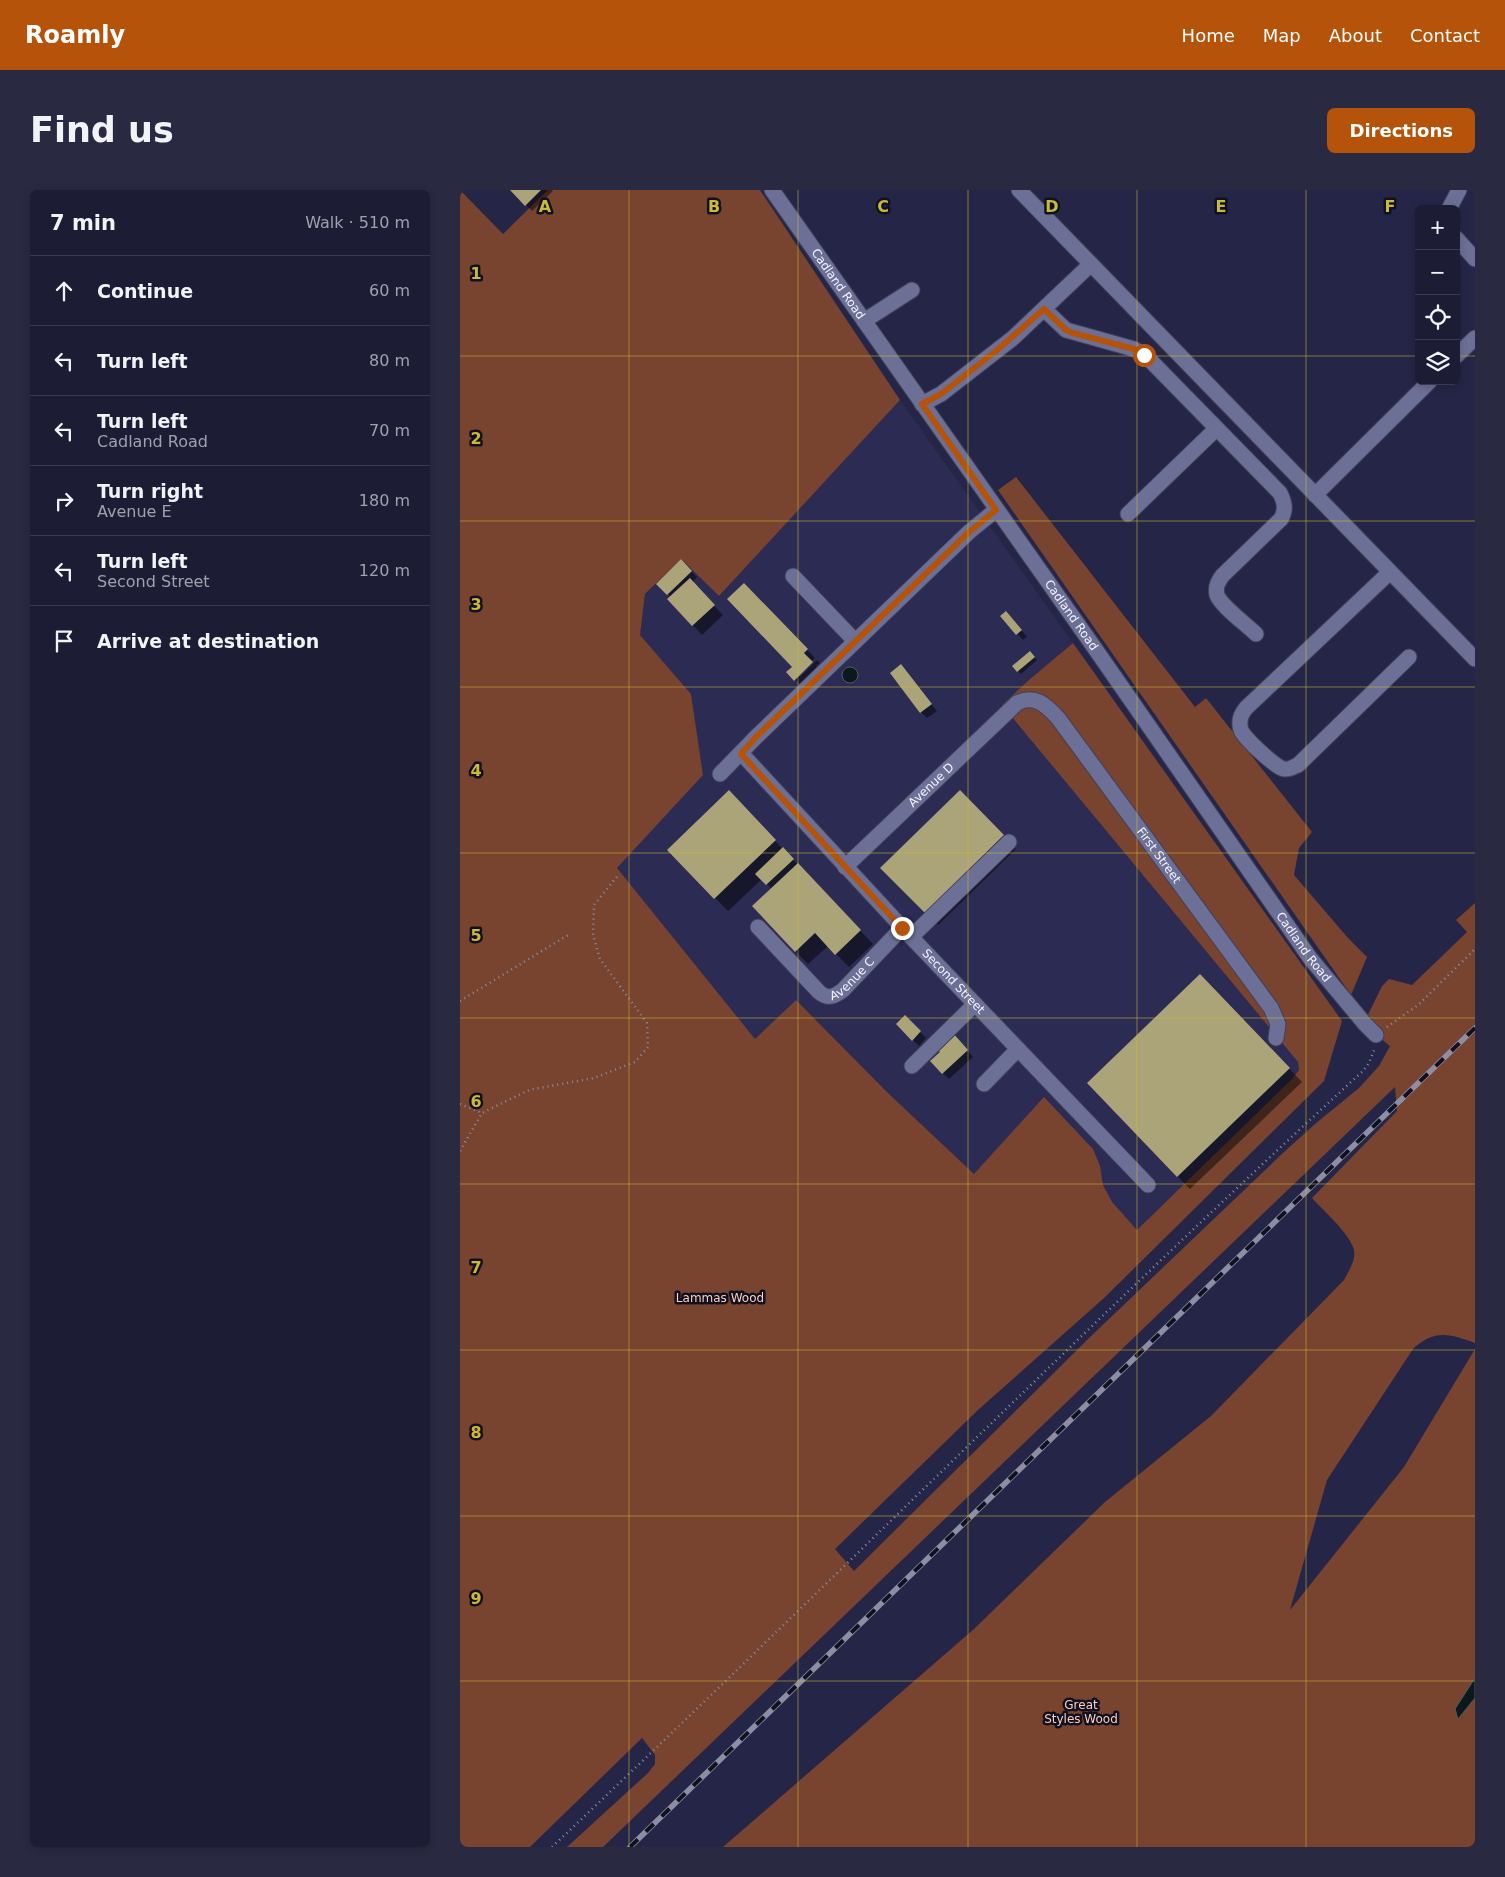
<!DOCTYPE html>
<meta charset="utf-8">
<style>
body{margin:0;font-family:"DejaVu Sans",sans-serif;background:#292941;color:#f1f3f6}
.controls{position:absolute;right:15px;top:15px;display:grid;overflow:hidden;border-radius:8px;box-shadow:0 2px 8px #0003}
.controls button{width:45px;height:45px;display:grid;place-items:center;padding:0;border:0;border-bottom:1px solid #3a3a50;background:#1c1c35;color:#f1f3f6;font:25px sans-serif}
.stop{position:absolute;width:15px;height:15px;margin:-11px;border:4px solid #b45309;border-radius:50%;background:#fff}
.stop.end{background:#b45309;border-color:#fff;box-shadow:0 1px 5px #0008}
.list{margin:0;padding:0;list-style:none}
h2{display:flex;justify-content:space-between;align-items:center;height:65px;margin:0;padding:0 20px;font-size:21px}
h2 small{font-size:16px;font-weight:400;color:#a0a1ad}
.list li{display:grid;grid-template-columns:32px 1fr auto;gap:15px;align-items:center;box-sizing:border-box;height:70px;padding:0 20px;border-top:1px solid #3a3a50}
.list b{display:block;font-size:19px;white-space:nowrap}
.list p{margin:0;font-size:16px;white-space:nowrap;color:#a0a1ad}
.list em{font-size:16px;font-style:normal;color:#a0a1ad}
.icon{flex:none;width:28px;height:28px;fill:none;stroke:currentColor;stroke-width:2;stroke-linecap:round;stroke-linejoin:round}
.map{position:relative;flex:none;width:1015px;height:1657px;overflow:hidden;border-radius:8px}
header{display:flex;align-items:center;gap:30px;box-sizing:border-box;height:70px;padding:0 25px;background:#b45309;color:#fff}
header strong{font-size:24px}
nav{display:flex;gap:28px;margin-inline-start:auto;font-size:18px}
.intro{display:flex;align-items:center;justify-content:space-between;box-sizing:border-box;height:120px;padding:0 30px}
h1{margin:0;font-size:35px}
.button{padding:12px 22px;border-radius:8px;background:#b45309;color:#fff;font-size:18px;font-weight:700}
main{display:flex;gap:30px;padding:0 30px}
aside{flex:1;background:#1c1c35;border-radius:8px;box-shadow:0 2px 8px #0003}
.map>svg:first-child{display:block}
.built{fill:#2b2b53}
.green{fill:#78432f}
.water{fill:#0a191e;stroke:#505b61}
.shadow{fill:#0007}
.building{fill:#aba479}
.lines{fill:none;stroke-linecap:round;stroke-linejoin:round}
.minor-casing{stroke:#41405a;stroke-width:17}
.path{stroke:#8c8da2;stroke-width:2.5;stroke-dasharray:1 4;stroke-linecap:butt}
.minor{stroke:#6d7096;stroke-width:15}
.rail-casing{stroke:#8d8ea3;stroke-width:5.5}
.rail{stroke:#101120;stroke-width:4;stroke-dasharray:11;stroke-linecap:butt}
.route{stroke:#b45309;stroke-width:6}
.grid{fill:none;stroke:#ccb938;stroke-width:1;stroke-opacity:0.55}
.labels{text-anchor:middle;stroke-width:5;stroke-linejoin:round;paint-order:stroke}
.street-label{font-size:12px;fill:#f3f4fd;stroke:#101120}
.park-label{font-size:12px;fill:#fdcebd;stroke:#101120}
.grid-label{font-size:16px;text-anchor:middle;font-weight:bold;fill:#ccb938;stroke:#101120;stroke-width:5;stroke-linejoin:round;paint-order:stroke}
</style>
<header>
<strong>Roamly</strong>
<nav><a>Home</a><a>Map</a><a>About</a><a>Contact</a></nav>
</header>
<div class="intro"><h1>Find us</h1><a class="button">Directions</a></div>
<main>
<aside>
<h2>7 min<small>Walk · 510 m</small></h2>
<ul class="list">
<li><svg class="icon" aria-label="ahead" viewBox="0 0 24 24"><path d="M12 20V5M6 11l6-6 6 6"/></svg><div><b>Continue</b></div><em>60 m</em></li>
<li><svg class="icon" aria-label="left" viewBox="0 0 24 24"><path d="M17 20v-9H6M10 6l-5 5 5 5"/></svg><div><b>Turn left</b></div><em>80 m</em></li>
<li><svg class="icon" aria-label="left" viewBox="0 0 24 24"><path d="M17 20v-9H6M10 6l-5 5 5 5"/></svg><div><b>Turn left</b><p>Cadland Road</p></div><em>70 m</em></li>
<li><svg class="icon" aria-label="right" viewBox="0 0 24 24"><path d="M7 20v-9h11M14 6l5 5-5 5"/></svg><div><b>Turn right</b><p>Avenue E</p></div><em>180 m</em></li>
<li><svg class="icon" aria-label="left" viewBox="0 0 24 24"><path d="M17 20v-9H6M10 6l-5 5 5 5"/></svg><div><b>Turn left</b><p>Second Street</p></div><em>120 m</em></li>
<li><svg class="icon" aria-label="arrive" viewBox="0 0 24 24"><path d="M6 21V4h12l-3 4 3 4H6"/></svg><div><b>Arrive at destination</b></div></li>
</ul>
</aside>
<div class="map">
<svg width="1015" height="1657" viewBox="0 0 1015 1657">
<rect width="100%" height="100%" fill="#252647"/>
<path class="built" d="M 440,210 L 613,453 L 570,489 L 864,891 L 703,1044 L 644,1108 L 428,903 L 336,810 L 295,850 L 156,678 L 243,585 L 231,504 L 180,445 L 185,405 L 221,369 L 259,406 Z"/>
<path class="green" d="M 0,0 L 43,44 L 88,0 L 300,0 L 440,210 L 259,406 L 221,369 L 185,404 L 180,445 L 231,504 L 243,585 L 157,678 L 295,849 L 336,810 L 428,903 L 514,984 L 584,907 L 633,959 L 640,976 L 643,995 L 652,1012 L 677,1040 L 832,889 L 839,880 L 838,872 L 542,515 L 570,489 L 613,453 L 882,831 L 864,891 L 644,1108 L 518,1220 L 375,1359 L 394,1381 L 628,1149 L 824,962 L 855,934 L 899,898 L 919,876 L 930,856 L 920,848 L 902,837 L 922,796 L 929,789 L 952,795 L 1007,742 L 996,730 L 1015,713 L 1015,1153 C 989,1144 975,1139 953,1159 L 867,1290 L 830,1420 L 944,1277 L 1015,1159 L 1015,1657 L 263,1657 L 514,1439 L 645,1312 L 751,1226 L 884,1090 C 888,1082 896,1071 894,1060 C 890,1044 863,1020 852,1008 L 937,921 L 935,897 L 143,1657 L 107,1657 L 188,1583 L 195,1574 L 195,1565 L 182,1548 L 70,1657 L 0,1657 Z
M 556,287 L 735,517 L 746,508 L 852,642 L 839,658 L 834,685 L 888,748 L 907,767 L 891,805 L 538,300 Z"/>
<path class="water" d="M382 485a8 8 0 1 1 16 0a8 8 0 1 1-16 0Z
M 1015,1488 L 1015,1508 L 998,1529 L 995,1519 Z"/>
<path class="shadow" d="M 52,0 L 92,0 L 93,1 L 72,21 Z
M 221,371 L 237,387 L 232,393 L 263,425 L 242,445 L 209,409 L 211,407 L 198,394 Z
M 284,395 L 355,468 L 338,485 L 340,487 L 357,470 L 360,473 L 356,476 L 365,486 L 348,502 L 328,482 L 334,477 Z
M 542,426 L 552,429 L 567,447 L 563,450 Z
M 570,463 L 577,470 L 561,484 L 554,477 Z
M 441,476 L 477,521 L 467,528 L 461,522 Z
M 500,602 L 556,659 L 478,735 L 422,678 Z
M 281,615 L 413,754 L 389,777 L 368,756 L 348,774 L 336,762 L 293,716 L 312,699 L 302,689 L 268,721 L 208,660 Z
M 753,799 L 842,892 L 730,999 L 717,986 Z
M 445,827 L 466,848 L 459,856 L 437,834 Z
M 498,850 L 513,867 L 489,889 L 483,883 Z"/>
<path class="building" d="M 50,0 L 81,0 L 65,16 Z
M 221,369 L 232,381 L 207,405 L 196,394 Z
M 230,388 L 255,415 L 232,436 L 207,409 Z
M 284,393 L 348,459 L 344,463 L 353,472 L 334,491 L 326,482 L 332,477 L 267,409 Z
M 546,421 L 562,440 L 556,445 L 540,426 Z
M 570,461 L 575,467 L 557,482 L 552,476 Z
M 441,474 L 472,514 L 460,523 L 430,483 Z
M 269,600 L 316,650 L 254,709 L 207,660 Z
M 500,600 L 544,645 L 465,723 L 420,678 Z
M 323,657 L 334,669 L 306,695 L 295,684 Z
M 338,673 L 401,740 L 375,765 L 355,743 L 335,762 L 292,716 Z
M 740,784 L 830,878 L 717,987 L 627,893 Z
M 445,825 L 461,841 L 452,851 L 436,834 Z
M 492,842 L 508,860 L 482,884 L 470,871 L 480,862 L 475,857 Z"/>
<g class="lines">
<defs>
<g id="minor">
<path id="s1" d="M 312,0 L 636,460 L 850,768 L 905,834 L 916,845"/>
<path d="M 559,0 L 1015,469"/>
<path d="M 989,19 L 999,0"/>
<path d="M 996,48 L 1015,69"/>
<path d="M 584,119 L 606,140 L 674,159 L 685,165 L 820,303 C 825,313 826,320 821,329 L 762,386 C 758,392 755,397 757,405 C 761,416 787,435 796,444"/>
<path d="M 404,131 L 452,100"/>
<path d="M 996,166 L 1015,148"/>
<path d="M 462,214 L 481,204 L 553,148 L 631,74"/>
<path d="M 855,305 L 970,191"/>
<path d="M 668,324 L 756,239"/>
<path d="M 930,382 L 786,518 C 781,524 778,531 781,540 C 784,548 815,577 824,579 C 829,580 833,577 838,575 L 949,467"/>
<path d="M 333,386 L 395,451"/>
<path id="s2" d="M 281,563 L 451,747 L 688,995"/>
<path d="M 260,584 L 296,547 L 509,342 L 536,320"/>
<path id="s3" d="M 385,677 L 557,513 C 575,504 586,515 598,528 L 811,818 L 818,834 L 816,848"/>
<path id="s4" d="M 298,737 L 359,802 C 368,810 375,806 383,800 L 442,738"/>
<path d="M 451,747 L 549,652"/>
<path d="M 452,876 L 515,814"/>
<path d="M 524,894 L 558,859"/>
</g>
</defs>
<use href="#minor" class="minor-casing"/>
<path class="path" d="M 0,811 L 108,745
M 927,837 L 958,815 L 1015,759
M 0,914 L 22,923
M 0,961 L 22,923 L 69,900 L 134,888 L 175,872 L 188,857 L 187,833 L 140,769 L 133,745 L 134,715 L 159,684
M 92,1657 C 364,1400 627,1134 903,881 L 909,873 L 915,858"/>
<use href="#minor" class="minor"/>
<defs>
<path id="rail" d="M 170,1657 L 1015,838"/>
</defs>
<use href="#rail" class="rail-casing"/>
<use href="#rail" class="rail"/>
</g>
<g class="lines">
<path class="route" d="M 442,738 L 281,564 L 296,547 L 509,342 L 536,320 L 462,214 L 481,204 L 536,161 L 584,119 L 606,140 L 613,143 L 674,159 L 684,165"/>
</g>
<path class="grid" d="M 169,0 L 169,1657M 338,0 L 338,1657M 508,0 L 508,1657M 677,0 L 677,1657M 846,0 L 846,1657M 0,166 L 959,166M 996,166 L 1015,166M 0,331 L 1015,331M 0,497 L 1015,497M 0,663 L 1015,663M 0,828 L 1015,828M 0,994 L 1015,994M 0,1160 L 1015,1160M 0,1326 L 1015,1326M 0,1491 L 1015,1491"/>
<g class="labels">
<g class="street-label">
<text dy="4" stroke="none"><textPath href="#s1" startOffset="115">Cadland Road</textPath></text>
<text dy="4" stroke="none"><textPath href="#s1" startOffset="520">Cadland Road</textPath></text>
<text dy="4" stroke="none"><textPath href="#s3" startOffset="119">Avenue D</textPath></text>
<text dy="4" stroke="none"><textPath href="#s3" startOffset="456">First Street</textPath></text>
<text dy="4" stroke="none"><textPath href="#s1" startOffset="925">Cadland Road</textPath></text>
<text dy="4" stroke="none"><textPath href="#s4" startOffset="130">Avenue C</textPath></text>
<text dy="4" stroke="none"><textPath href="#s2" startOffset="312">Second Street</textPath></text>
</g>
<g class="park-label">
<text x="260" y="1112">Lammas Wood</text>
<text x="621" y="1519">Great<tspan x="621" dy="14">Styles Wood</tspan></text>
</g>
</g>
<g class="grid-label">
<text x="85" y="22">A</text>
<text x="254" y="22">B</text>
<text x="423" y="22">C</text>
<text x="592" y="22">D</text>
<text x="761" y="22">E</text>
<text x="930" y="22">F</text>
<text x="16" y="89">1</text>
<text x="16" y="254">2</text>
<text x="16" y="420">3</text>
<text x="16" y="586">4</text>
<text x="16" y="751">5</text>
<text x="16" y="917">6</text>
<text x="16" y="1083">7</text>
<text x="16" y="1248">8</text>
<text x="16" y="1414">9</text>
</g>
</svg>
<div class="controls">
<button>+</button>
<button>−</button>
<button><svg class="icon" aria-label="locate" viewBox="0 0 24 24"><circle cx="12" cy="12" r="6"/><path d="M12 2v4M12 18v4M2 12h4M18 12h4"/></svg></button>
<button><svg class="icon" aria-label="layers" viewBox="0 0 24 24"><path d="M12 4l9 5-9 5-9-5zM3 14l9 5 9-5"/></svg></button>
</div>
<div class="stop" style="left:684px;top:165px"></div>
<div class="stop end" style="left:442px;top:738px"></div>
</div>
</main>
